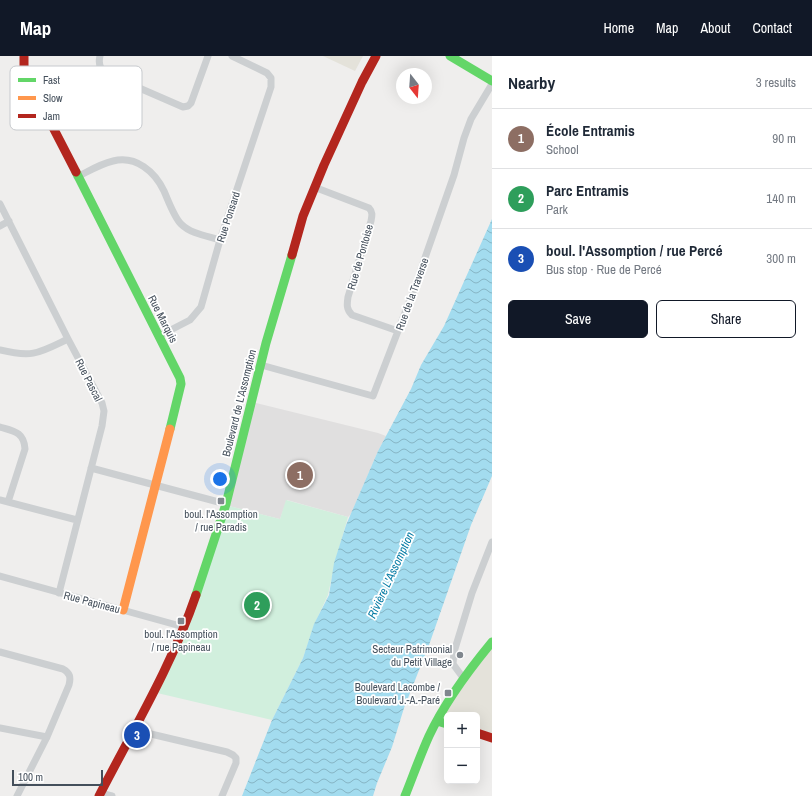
<!DOCTYPE html>
<meta charset="utf-8">
<style>
body{margin:0;font-family:"Archivo Narrow",sans-serif;background:#f6f6f7;color:#1f2937}
.controls{position:absolute;right:12px;bottom:12px;display:grid;overflow:hidden;border-radius:6px;box-shadow:0 4px 16px #0002}
.controls button{width:36px;height:36px;display:grid;place-items:center;padding:0;border:0;border-bottom:1px solid #e0e1e3;background:#fff;color:#1f2937;font:20px sans-serif}
.compass{position:absolute;left:396px;top:12px;width:36px;height:36px;border-radius:50%;background:#fff;box-shadow:0 4px 16px #0002;rotate:163deg}
.scale{position:absolute;left:12px;bottom:10px;width:91px;box-sizing:border-box;padding-left:4px;border:2px solid #444f5b;border-top:0;font-size:11px;line-height:14px;white-space:nowrap;color:#444f5b;-webkit-text-stroke:3px #fff;paint-order:stroke}
.you{position:absolute;left:220px;top:423px;width:14px;height:14px;margin:-10px;border:3px solid #fff;border-radius:50%;background:#1a73e8;box-shadow:0 0 0 6px #1a73e833}
.badge{display:grid;place-items:center;width:26px;height:26px;border-radius:50%;background:#111827;color:#fff;font-size:13px;font-weight:700}
.pin{position:absolute;translate:-50% -50%;border:2px solid #fff;box-shadow:0 1px 4px #0006}
.list{margin:0;padding:0;list-style:none}
h2{display:flex;justify-content:space-between;align-items:center;height:52px;margin:0;padding:0 16px;font-size:17px}
h2 small{font-size:13px;font-weight:400;color:#747a83}
.list li{display:grid;grid-template-columns:26px 1fr auto;gap:12px;align-items:center;box-sizing:border-box;height:60px;padding:0 16px;border-top:1px solid #e0e1e3}
.list b{display:block;font-size:15px;white-space:nowrap}
.list p{margin:0;font-size:13px;white-space:nowrap;color:#747a83}
.list em{font-size:13px;font-style:normal;color:#747a83}
.actions{display:flex;gap:8px;padding:12px 16px}
.actions a{flex:1;padding:9px 0;border:1px solid #111827;border-radius:6px;text-align:center;font-size:14px;color:#111827}
.actions .main{background:#111827;color:#fff}
.map{position:relative;flex:none;width:492px;height:740px;overflow:hidden}
header{display:flex;align-items:center;gap:24px;box-sizing:border-box;height:56px;padding:0 20px;background:#111827;color:#fff}
header strong{font-size:19px}
nav{display:flex;gap:22px;margin-inline-start:auto;font-size:14px}
main{display:flex}
aside{flex:1;background:#fff}
.map>svg:first-child{display:block}
.commercial{fill:#e4e2da}
.education{fill:#e0dfdf}
.green{fill:#d1efdd}
.water{fill:url(#water-waves)}
.lines{fill:none;stroke-linecap:round;stroke-linejoin:round}
.street{stroke:#cccfd1;stroke-width:7}
.fast{stroke:#63d668;stroke-width:9}
.slow{stroke:#ff974d;stroke-width:9}
.jam{stroke:#b3261e;stroke-width:9}
.poi-dot{fill:#80878e;stroke:#fff;stroke-width:1.5}
.labels{text-anchor:middle;stroke-width:3.5;stroke-linejoin:round;paint-order:stroke}
.street-label{font-size:11px;fill:#444f5b;stroke:#fff}
.poi-label{font-size:11px;fill:#444f5b;stroke:#fff}
.water-label{font-size:12px;font-style:italic;fill:#067ca5;stroke:#fff}
.key{fill:#fff;stroke:#c7cace;stroke-width:1}
.key-label{font-size:11px;fill:#444f5b}
</style>
<header>
<strong>Map</strong>
<nav><a>Home</a><a>Map</a><a>About</a><a>Contact</a></nav>
</header>
<main>
<div class="map">
<svg width="492" height="740" viewBox="0 0 492 740">
<defs>
<pattern id="water-waves" width="16" height="10" patternUnits="userSpaceOnUse"><rect width="16" height="10" fill="#a3dcef"/><path d="M0 5q4-4 8 0t8 0" fill="none" stroke="#86b5c5"/></pattern>
</defs>
<rect width="100%" height="100%" fill="#efeeed"/>
<path class="commercial" d="M 323,0 L 363,0 L 355,15 Z
M 492,586 L 492,682 L 477,677 L 477,659 L 447,659 L 447,668 L 437,665 Z"/>
<path class="education" d="M 252,346 L 378,377 L 386,380 L 378,395 L 351,458 L 348,461 L 287,444 L 280,463 L 225,449 Z"/>
<path class="green" d="M 286,444 L 348,461 L 335,506 L 328,539 L 314,569 L 303,602 L 272,664 L 153,636 L 161,621 L 225,449 L 280,463 Z"/>
<path class="water" d="M 492,163 L 492,420 L 471,469 L 429,589 L 404,652 L 392,691 L 377,727 L 373,740 L 242,740 L 272,664 L 303,602 L 314,568 L 329,539 L 334,507 L 346,469 L 378,395 L 411,333 L 421,309 L 444,270 Z"/>
<g class="lines">
<path class="street" d="M 100,0 C 98,8 100,14 107,18 L 183,51 L 188,50 L 191,47 L 208,0
M 77,121 C 89,115 100,108 113,105 C 136,99 155,116 164,135 C 168,144 174,161 181,168 C 191,178 207,180 220,184
M 314,131 L 369,152 C 373,156 372,160 371,165 L 348,241 C 347,248 346,253 352,259 L 398,275
M 0,148 L 68,283 L 102,347 L 104,355 L 102,370 L 59,537
M 0,170 L 9,165
M 159,280 L 190,264 L 201,251 L 220,184 L 271,31 L 271,22 L 267,17 L 232,0
M 0,294 C 33,302 39,297 68,283
M 261,309 L 373,340 L 413,236 L 454,119 L 464,82 L 471,63 L 492,28
M 0,371 C 14,375 24,376 25,393 L 8,446
M 91,412 L 226,448
M 0,444 L 77,464
M 0,520 L 184,571
M 0,596 L 63,613 C 70,617 71,621 69,629 L 47,681 L 17,740
M 464,623 L 453,608 L 454,596 L 472,537 L 492,486
M 0,672 L 47,681
M 134,674 L 227,696 L 233,699 L 236,702 L 236,707 L 222,740
M 100,737 L 112,740"/>
<path class="fast" d="M 450,0 L 492,25
M 76,116 L 180,322 L 181,328 L 170,373
M 196,539 L 226,448 L 266,287 L 292,199
M 437,665 L 447,668
M 405,740 C 413,720 420,700 429,680 C 445,646 468,615 492,586"/>
<path class="slow" d="M 123,554 L 170,373"/>
<path class="jam" d="M 24,0 L 24,10 L 27,21 L 76,116
M 292,199 L 303,160 L 324,109 L 362,26 L 376,0
M 477,677 L 492,682
M 99,740 C 133,674 172,609 196,539"/>
</g>
<g class="poi-dot">
<rect x="217" y="441" width="8" height="8" rx="2"/>
<rect x="177" y="561" width="8" height="8" rx="2"/>
<circle cx="460" cy="599" r="4"/>
<rect x="444" y="633" width="8" height="8" rx="2"/>
</g>
<g class="labels">
<g class="street-label">
<text transform="translate(228 161) rotate(-72)" y="4">Rue Ponsard</text>
<text transform="translate(360 201) rotate(-74)" y="4">Rue de Pontoise</text>
<text transform="translate(412 238) rotate(-70)" y="4">Rue de la Traverse</text>
<text transform="translate(163 263) rotate(63)" y="4">Rue Marquis</text>
<text transform="translate(89 324) rotate(63)" y="4">Rue Pascal</text>
<text transform="translate(239 347) rotate(-76)" y="4">Boulevard de L'Assomption</text>
<text transform="translate(92 546) rotate(15)" y="4">Rue Papineau</text>
</g>
<g class="poi-label">
<text x="221" y="462">boul. l'Assomption<tspan x="221" dy="13">/ rue Paradis</tspan></text>
<text x="181" y="582">boul. l'Assomption<tspan x="181" dy="13">/ rue Papineau</tspan></text>
<text x="452" y="597" text-anchor="end">Secteur Patrimonial<tspan x="452" dy="13">du Petit Village</tspan></text>
<text x="440" y="635" text-anchor="end">Boulevard Lacombe /<tspan x="440" dy="13">Boulevard J.-A.-Paré</tspan></text>
</g>
<g class="water-label">
<text transform="translate(391 519) rotate(-65)" y="4">Rivière L'Assomption</text>
</g>
</g>
<rect x="10" y="10" width="132" height="64" rx="6" class="key"/>
<rect x="18" y="22" width="18" height="4" fill="#63d668"/>
<rect x="18" y="40" width="18" height="4" fill="#ff974d"/>
<rect x="18" y="58" width="18" height="4" fill="#b3261e"/>
<g class="key-label">
<text x="43" y="28">Fast</text>
<text x="43" y="46">Slow</text>
<text x="43" y="64">Jam</text>
</g>
</svg>
<div class="controls">
<button>+</button>
<button>−</button>
</div>
<svg class="compass" viewBox="-18 -18 36 36"><path d="M0-13l5 13h-10z" fill="#e53935"/><path d="M0 13l5-13h-10z" fill="#747a83"/></svg>
<div class="scale">100 m</div>
<div class="you"></div>
<div class="pin badge" style="left:300px;top:419px;background:#8d6e63">1</div>
<div class="pin badge" style="left:257px;top:549px;background:#2e9e5b">2</div>
<div class="pin badge" style="left:137px;top:679px;background:#1a4fb4">3</div>
</div>
<aside>
<h2>Nearby<small>3 results</small></h2>
<ul class="list">
<li><span class="badge" style="background:#8d6e63">1</span><div><b>École Entramis</b><p>School</p></div><em>90 m</em></li>
<li><span class="badge" style="background:#2e9e5b">2</span><div><b>Parc Entramis</b><p>Park</p></div><em>140 m</em></li>
<li><span class="badge" style="background:#1a4fb4">3</span><div><b>boul. l'Assomption / rue Percé</b><p>Bus stop · Rue de Percé</p></div><em>300 m</em></li>
</ul>
<div class="actions"><a class="main">Save</a><a>Share</a></div>
</aside>
</main>
